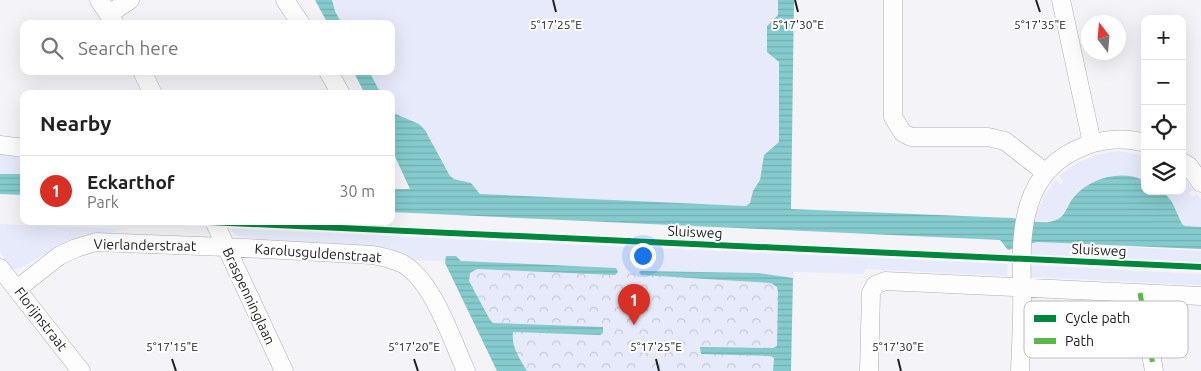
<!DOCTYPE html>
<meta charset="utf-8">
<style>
body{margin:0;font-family:Ubuntu,sans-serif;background:#f6f6f6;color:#222}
.controls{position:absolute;right:15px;top:15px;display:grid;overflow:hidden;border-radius:10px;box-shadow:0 5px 20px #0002}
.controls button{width:45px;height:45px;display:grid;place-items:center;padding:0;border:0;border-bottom:1px solid #e0e0e0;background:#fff;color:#222;font:25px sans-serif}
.compass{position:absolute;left:1081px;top:15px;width:45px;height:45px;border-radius:50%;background:#fff;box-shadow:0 5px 20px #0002;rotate:344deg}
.you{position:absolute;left:642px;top:255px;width:18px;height:18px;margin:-12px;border:4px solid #fff;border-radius:50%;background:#1a73e8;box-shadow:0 0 0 8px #1a73e833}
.badge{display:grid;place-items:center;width:32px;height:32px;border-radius:50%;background:#d93025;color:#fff;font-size:16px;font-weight:700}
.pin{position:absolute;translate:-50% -41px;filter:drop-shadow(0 1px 2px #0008)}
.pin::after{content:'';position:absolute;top:26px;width:18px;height:15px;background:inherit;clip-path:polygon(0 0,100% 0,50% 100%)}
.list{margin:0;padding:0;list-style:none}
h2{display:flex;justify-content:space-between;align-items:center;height:65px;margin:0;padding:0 20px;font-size:21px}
h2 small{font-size:16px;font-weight:400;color:#767676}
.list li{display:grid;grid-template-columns:32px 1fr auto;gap:15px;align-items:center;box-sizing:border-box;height:70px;padding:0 20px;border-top:1px solid #e0e0e0}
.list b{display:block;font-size:19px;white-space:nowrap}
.list p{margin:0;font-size:16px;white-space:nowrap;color:#767676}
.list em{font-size:16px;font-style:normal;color:#767676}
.icon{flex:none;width:28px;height:28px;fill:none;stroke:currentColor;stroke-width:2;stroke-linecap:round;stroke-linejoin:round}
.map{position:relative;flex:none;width:1201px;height:371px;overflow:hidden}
.search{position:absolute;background:#fff;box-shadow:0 5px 20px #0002;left:20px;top:20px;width:375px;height:55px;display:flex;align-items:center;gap:12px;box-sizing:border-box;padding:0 18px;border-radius:10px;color:#767676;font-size:19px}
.panel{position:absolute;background:#fff;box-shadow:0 5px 20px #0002;left:20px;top:90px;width:375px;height:135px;border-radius:10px}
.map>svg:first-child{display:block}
.grass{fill:#e7eafa}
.park{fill:url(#park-crowns)}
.water{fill:url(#water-rules)}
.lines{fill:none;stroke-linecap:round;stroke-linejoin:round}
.street-casing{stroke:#aeaeb1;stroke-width:19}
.street{stroke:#fdfdfe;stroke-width:18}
.quiet{stroke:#58b947;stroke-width:5;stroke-dasharray:10 5;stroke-linecap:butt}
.cycleway-casing{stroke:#fff;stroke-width:9}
.cycleway{stroke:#00873e;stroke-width:6}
.ticks{fill:none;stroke:#202123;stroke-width:2}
.labels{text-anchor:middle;stroke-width:4;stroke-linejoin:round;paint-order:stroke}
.street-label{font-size:14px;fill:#202123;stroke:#fff}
.key{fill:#fff;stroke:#bcbcbd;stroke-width:1}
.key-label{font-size:14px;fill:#202123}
.ticks-label{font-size:12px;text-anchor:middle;fill:#202123;stroke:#fff;stroke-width:4;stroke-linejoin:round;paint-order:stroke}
</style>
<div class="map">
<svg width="1201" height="371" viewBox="0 0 1201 371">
<defs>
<pattern id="park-crowns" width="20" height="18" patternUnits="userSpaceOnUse" patternTransform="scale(1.25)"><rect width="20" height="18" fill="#e7eafa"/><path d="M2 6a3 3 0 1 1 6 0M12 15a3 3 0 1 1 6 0" fill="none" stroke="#c6c8d6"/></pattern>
<pattern id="water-rules" width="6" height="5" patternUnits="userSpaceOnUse" patternTransform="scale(1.25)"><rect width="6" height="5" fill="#85cbcd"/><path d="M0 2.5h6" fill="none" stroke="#73aeb0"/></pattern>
</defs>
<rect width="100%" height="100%" fill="#f4f4f8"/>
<path class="grass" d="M 332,0 L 778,0 L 779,142 L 764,155 L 760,180 L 753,191 L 750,203 L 746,206 L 480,194 L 471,183 L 454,179 L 450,176 L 425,130 L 419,124 L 392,113 L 391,94 L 381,94 L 369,71 L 391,71 L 391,24 L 342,24 L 335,11 Z
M 1119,151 L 1145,156 L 1145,181 L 1142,179 L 1069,202 C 1060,221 1057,222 1036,221 L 1036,244 L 1036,242 L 1201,251 L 1201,262 L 1027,254 C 1033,223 1035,206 1056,180 L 1060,184 L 1063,181 L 1059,176 C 1077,161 1096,153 1119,151 Z
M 0,152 L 24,153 L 24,174 L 0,174 Z
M 1182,177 L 1194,190 L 1189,192 L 1192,197 L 1197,194 L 1201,199 L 1201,227 L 1185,226 L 1182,223 L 1172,202 L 1163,191 L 1182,191 Z
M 0,224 L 123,229 L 41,256 L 23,267 L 12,270 L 0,252 Z
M 230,229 L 1008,264 L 1007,276 L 865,269 L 864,274 L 794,272 L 793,278 L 759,273 L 641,271 L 527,371 L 616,268 L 410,260 L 255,241 L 256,238 L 236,236 Z
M 1028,265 L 1201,274 L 1201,285 L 1029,277 Z"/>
<path class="park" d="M 450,264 L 791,280 L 787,371 L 500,371 Z"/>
<path class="water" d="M 315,0 L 332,0 L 335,11 L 342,24 L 328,24 Z
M 778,0 L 794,0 L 791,209 L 1012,218 C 1026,220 1046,226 1058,219 C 1066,215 1068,203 1074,197 C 1090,178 1122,169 1145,181 L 1145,191 L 1163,191 L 1172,202 L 1182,224 L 1185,226 L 1201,227 L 1201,249 L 1037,242 L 1008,250 L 1000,240 L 391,212 L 391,189 L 410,189 L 391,148 L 391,112 L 419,124 L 425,130 L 450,176 L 454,179 L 471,183 L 480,194 L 746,206 L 750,203 L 753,191 L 760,180 L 764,155 L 779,142 L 779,62 L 767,52 L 767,26 L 778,15 Z
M 353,71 L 369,71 L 381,94 L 365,94 Z
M 0,174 L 24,174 L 24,195 L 0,194 Z
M 446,256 L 456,256 L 461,261 L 616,268 L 618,272 L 615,275 L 477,269 L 470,273 L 469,281 L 490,320 L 493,323 L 603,327 L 603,333 L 600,335 L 513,332 C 511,347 520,359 527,371 L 497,371 L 445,263 Z
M 641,271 L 759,273 L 793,278 L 791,371 L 773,371 L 774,358 L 770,356 L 701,354 L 700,347 L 773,348 L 777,346 L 778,292 L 777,287 L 771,283 L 641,275 L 639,272 Z"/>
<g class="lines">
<defs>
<path id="street" d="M 99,0 L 115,24
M 285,0 L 301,24
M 893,0 L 893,117 L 903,133 L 911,137 L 988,137 L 1005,141 L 1046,173
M 1061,0 L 1092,143
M 109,14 L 130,0
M 142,71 L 153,94
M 328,71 L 341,94
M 0,145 L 24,148
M 1182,162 L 1189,166 L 1201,183
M 214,221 L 284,371
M 0,268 L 81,371
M 17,289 L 59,256 L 76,248 L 96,242 L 226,247 L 373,255 C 383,257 394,259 403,264 C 433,281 452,340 466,371
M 1140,293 L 1154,371
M 869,371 L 871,293 L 875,285 L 885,281 L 1201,296
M 1020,371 C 1021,343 1023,315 1022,287 C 1020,230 1022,169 1085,146 C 1103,139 1126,137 1145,143"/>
</defs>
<use href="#street" class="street-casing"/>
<use href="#street" class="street"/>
<path class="quiet" d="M 1140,293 L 1153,365"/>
<defs>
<path id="cycleway" d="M 187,221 L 1201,267"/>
</defs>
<use href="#cycleway" class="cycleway-casing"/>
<use href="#cycleway" class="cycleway"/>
</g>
<path class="ticks" d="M 553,0 L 556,12M 795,0 L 798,12M 1036,0 L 1040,12M 172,359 L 176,371M 414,359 L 418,371M 656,359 L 659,371M 898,359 L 901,371"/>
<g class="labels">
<g class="street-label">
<text transform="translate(695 232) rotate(3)" y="5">Sluisweg</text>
<text transform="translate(145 245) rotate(1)" y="5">Vierlanderstraat</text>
<text transform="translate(1099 250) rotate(3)" y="5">Sluisweg</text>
<text transform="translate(318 253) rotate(4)" y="5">Karolusguldenstraat</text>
<text transform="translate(249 296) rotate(65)" y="5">Braspenninglaan</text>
<text transform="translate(41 319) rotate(52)" y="5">Florijnstraat</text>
</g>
</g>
<rect x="1024" y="301" width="164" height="57" rx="8" class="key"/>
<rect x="1034" y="315" width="22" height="7" fill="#00873e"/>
<rect x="1034" y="338" width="22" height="6" fill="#58b947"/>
<g class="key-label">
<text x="1065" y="323">Cycle path</text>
<text x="1065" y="346">Path</text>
</g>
<g class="ticks-label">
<text x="556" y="29">5°17'25"E</text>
<text x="798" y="29">5°17'30"E</text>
<text x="1040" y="29">5°17'35"E</text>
<text x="656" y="351">5°17'25"E</text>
<text x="172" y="351">5°17'15"E</text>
<text x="414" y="351">5°17'20"E</text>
<text x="898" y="351">5°17'30"E</text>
</g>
</svg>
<div class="controls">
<button>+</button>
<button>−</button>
<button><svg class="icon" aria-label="locate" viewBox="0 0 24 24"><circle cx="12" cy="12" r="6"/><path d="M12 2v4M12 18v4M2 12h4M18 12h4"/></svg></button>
<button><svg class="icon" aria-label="layers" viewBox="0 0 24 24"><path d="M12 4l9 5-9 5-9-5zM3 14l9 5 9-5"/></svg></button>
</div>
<svg class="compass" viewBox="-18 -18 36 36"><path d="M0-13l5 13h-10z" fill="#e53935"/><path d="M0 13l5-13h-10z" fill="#767676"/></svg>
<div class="you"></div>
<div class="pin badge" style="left:634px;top:325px">1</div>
<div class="search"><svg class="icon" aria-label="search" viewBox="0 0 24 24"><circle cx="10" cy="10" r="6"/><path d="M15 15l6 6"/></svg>Search here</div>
<section class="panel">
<h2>Nearby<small></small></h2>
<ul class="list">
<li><span class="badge">1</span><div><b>Eckarthof</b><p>Park</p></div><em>30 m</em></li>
</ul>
</section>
</div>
